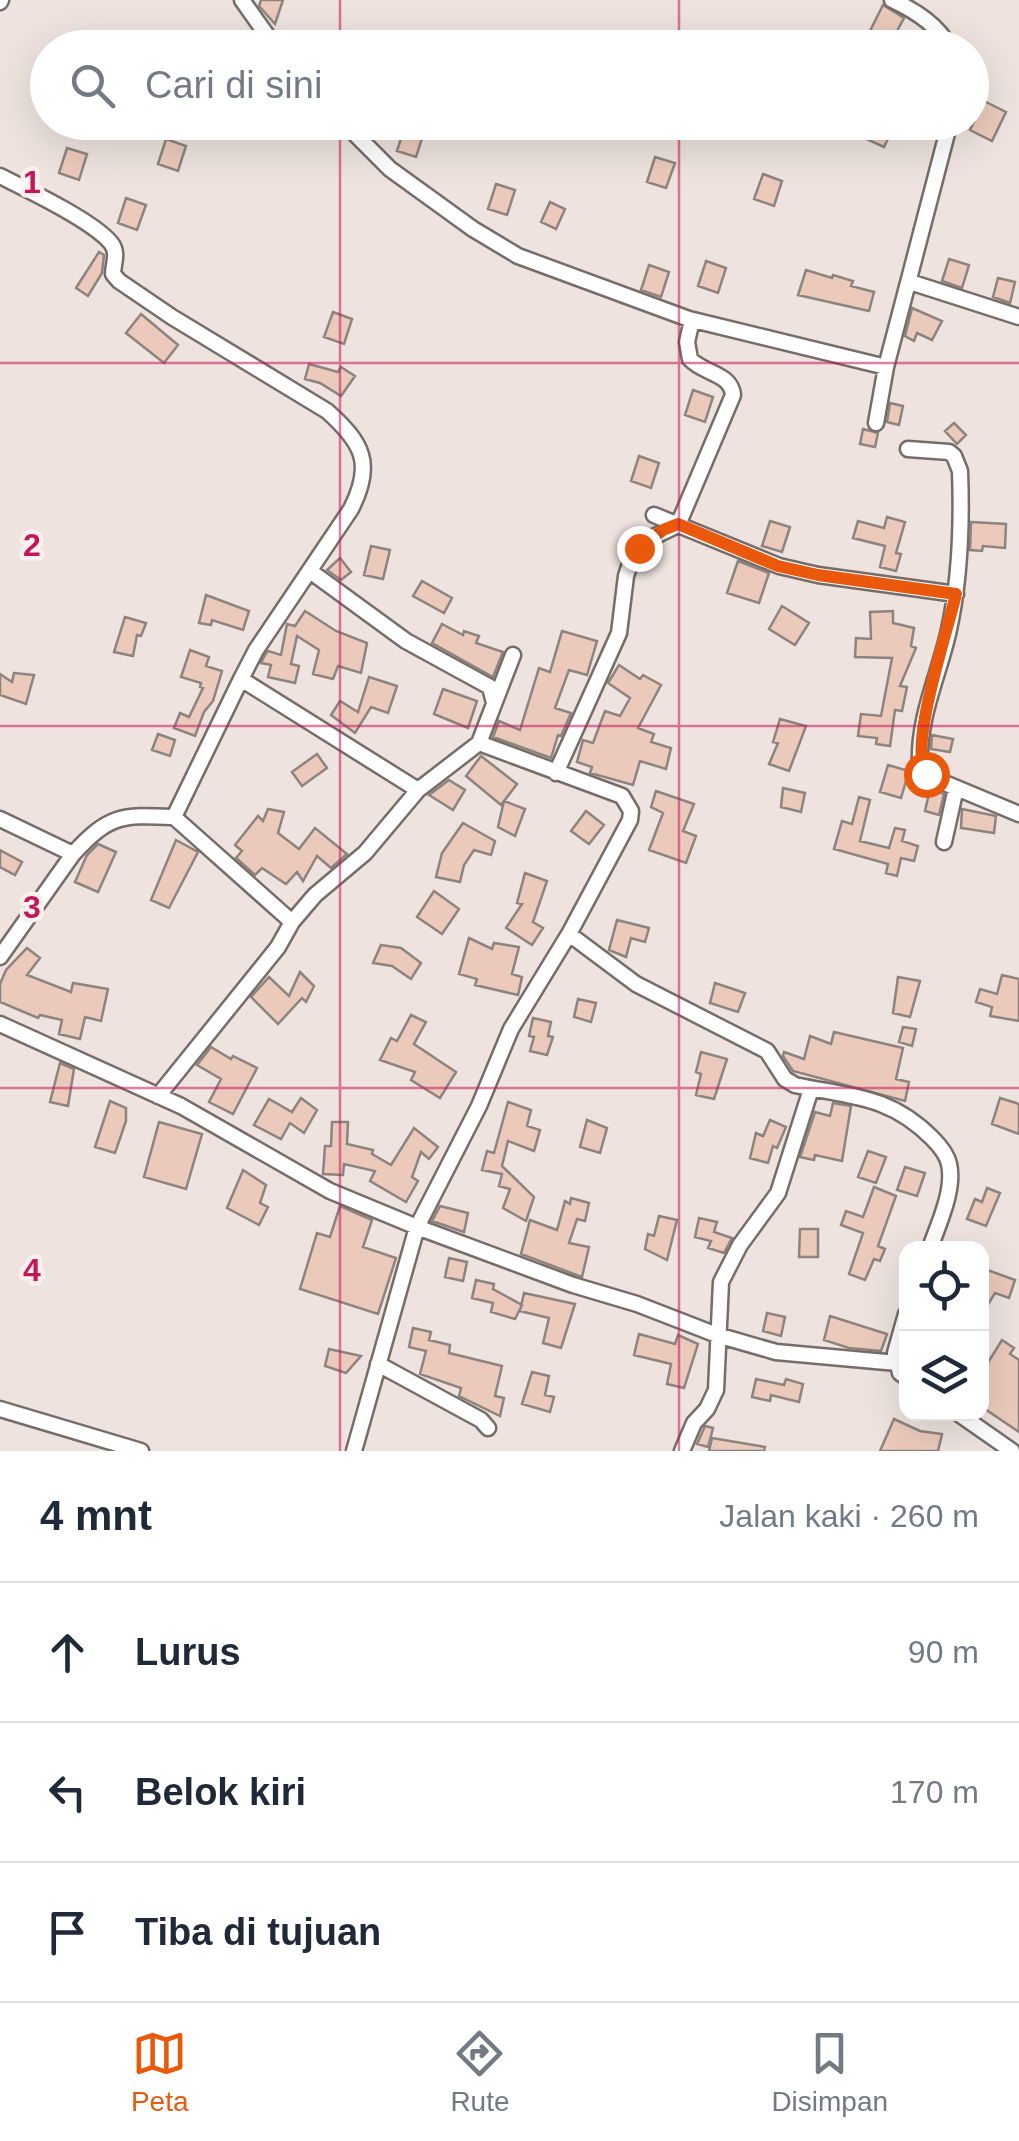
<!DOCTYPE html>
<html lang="id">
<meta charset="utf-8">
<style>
body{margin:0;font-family:Helvetica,sans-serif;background:#f6f6f7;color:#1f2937}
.controls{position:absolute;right:30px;bottom:30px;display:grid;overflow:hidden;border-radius:20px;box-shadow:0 10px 40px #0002}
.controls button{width:90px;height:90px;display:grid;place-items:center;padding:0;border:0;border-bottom:2px solid #e0e1e3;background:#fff;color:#1f2937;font:50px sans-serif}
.stop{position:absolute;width:30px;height:30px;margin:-22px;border:8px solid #ea580c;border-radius:50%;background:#fff}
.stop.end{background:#ea580c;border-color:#fff;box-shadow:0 2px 10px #0008}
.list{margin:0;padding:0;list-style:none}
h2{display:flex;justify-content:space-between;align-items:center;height:130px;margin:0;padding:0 40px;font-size:42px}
h2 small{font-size:32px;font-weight:400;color:#747a83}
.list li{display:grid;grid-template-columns:65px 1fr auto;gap:30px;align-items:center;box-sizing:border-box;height:140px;padding:0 40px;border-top:2px solid #e0e1e3}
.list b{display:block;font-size:38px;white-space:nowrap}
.list em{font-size:32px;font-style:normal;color:#747a83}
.icon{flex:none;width:55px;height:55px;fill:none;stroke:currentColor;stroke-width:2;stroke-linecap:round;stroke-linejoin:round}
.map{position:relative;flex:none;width:1019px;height:1451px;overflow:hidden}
.search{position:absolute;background:#fff;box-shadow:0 10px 40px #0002;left:30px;right:30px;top:30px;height:110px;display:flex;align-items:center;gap:25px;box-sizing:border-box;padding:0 35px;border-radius:55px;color:#747a83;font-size:38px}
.sheet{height:550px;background:#fff}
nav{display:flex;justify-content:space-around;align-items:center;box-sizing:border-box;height:140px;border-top:2px solid #e0e1e3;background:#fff;font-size:28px;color:#747a83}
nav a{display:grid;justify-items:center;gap:5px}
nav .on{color:#ea580c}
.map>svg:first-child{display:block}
.building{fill:#ebcabb;stroke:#8d847f;stroke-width:2.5}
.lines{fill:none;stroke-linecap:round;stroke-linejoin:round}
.minor-casing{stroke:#766d69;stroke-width:19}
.minor{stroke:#fff;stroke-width:14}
.route{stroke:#ea580c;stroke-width:12}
.grid{fill:none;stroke:#c2185b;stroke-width:2.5;stroke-opacity:0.55}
.grid-label{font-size:32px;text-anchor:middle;font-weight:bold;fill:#c2185b;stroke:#fbf0ec;stroke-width:9;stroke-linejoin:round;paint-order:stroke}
</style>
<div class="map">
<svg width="1019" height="1451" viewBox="0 0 1019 1451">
<rect width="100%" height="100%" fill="#eee3de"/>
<path class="building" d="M 261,0 L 283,0 L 275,24 L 259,6 Z
M 883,5 L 904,18 L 896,33 L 925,48 L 898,48 L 869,33 Z
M 984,101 L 1006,112 L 992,141 L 970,130 Z
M 869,122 L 896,122 L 884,147 L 862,137 Z
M 405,126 L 424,132 L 416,157 L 397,151 Z
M 166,139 L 186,146 L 178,171 L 158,164 Z
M 67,148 L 87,154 L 79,180 L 59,173 Z
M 655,157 L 675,163 L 666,188 L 647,182 Z
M 763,174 L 782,181 L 774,206 L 754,199 Z
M 496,184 L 515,190 L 507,215 L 488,209 Z
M 126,198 L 146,205 L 137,230 L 118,223 Z
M 550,202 L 565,209 L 556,229 L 541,222 Z
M 99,252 L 104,255 L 102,273 L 88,296 L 76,288 Z
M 949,259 L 969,265 L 962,288 L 942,281 Z
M 706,261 L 726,268 L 718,293 L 698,286 Z
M 649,265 L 669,272 L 661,297 L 641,290 Z
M 806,270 L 832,278 L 833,275 L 853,281 L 851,286 L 874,292 L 869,311 L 798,295 Z
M 998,278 L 1015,282 L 1010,303 L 993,297 Z
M 912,308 L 942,321 L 932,340 L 917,333 L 914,341 L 905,336 Z
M 333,312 L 352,319 L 344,344 L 324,337 Z
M 141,314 L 178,345 L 164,363 L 126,333 Z
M 309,364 L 338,372 L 341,367 L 355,376 L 341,396 L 320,383 L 305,379 Z
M 693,390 L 713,397 L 705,422 L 685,415 Z
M 890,403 L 903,406 L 899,425 L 887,422 Z
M 954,423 L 966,435 L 957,444 L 945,431 Z
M 863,429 L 878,433 L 875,447 L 860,444 Z
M 639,456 L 659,463 L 651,488 L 631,481 Z
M 887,517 L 905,522 L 896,553 L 901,554 L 896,571 L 880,567 L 885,546 L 853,538 L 858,521 L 884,528 Z
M 770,521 L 790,527 L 782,552 L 762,546 Z
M 971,522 L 1006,524 L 1005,548 L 983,546 L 982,551 L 970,550 Z
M 371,546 L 390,550 L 383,579 L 364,575 Z
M 340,558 L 351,572 L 341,580 L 327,570 Z
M 738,561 L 769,573 L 759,603 L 727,593 Z
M 422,581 L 452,598 L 444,613 L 413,596 Z
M 206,595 L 249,611 L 243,630 L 212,620 L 211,625 L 199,623 Z
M 782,606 L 809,623 L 795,645 L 769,629 Z
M 305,611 L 336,631 L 367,643 L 361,673 L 338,666 L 333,679 L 313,674 L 319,650 L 297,636 L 291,664 L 299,666 L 295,683 L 268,677 L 271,665 L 261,663 L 265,655 L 268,651 L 281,655 L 287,624 L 295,626 Z
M 893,611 L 893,623 L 914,628 L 911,646 L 916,648 L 900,686 L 907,687 L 902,711 L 895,710 L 890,746 L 876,744 L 877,738 L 858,736 L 861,714 L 881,716 L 892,658 L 855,657 L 856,638 L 871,639 L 870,612 Z
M 125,617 L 146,623 L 141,636 L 137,635 L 133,656 L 114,652 Z
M 442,624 L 463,635 L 464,631 L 479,636 L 476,643 L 503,652 L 493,677 L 432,643 Z
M 562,631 L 597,641 L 587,675 L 569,670 L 555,708 L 571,713 L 561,736 L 558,735 L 551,758 L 493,737 L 499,721 L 520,730 L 539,668 L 550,672 Z
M 190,650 L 209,657 L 206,666 L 222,671 L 213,701 L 204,712 L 195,736 L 174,728 L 180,713 L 189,717 L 203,688 L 200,687 L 201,683 L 181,677 Z
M 619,665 L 640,679 L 643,675 L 661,685 L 638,728 L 654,734 L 651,742 L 671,748 L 666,769 L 640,761 L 633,785 L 590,773 L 592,767 L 577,762 L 583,740 L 593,743 L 605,711 L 620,716 L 630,698 L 608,683 Z
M 14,673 L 34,675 L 26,704 L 0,695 L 0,674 L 12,682 Z
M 369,677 L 397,686 L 388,713 L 371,707 L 355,733 L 331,715 L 340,701 L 358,712 Z
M 443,689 L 477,701 L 468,728 L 434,714 Z
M 780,719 L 806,726 L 789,771 L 769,764 L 778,743 L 773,742 Z
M 158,734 L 175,740 L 170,756 L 152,750 Z
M 932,735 L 953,739 L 950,752 L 931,749 Z
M 317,754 L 327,768 L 302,786 L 292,772 Z
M 481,756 L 517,784 L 501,805 L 466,776 Z
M 888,765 L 909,771 L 901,798 L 880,792 Z
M 449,780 L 465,790 L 453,810 L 429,795 Z
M 783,788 L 805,793 L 801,812 L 781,807 Z
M 930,789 L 944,794 L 939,815 L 925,811 Z
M 656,791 L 694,804 L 683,831 L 696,836 L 686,863 L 649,850 L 663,813 L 651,807 Z
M 859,797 L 870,800 L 860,841 L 889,848 L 895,828 L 905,830 L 902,841 L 918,846 L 914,861 L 901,858 L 897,876 L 886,873 L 888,864 L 834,849 L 842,821 L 852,824 Z
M 504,801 L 525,809 L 515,836 L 498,827 Z
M 268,809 L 284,812 L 278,833 L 299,849 L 315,828 L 347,854 L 331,868 L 317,856 L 303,881 L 297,872 L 286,884 L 262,868 L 255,875 L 236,858 L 242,851 L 235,845 L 258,816 L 263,821 Z
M 962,809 L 996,816 L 994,833 L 961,828 Z
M 586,811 L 604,825 L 589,844 L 571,831 Z
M 463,823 L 495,841 L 491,855 L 474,850 L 464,865 L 460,882 L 436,877 L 442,853 Z
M 176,840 L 198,852 L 169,908 L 151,900 Z
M 98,844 L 116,852 L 98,892 L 75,882 L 87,855 Z
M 0,850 L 22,862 L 15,875 L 0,867 Z
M 525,873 L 547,881 L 533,922 L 543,928 L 532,945 L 506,928 L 522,904 L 517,903 Z
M 434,891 L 459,909 L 442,934 L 417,917 Z
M 617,920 L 649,928 L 645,942 L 631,938 L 626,957 L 609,950 Z
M 469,938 L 492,949 L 494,943 L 519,947 L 512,974 L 522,977 L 518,995 L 475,985 L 477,979 L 459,974 Z
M 381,945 L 401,948 L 421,963 L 411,979 L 392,966 L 373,963 Z
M 27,948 L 40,958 L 27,975 L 71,992 L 73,983 L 108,989 L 101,1021 L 85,1017 L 80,1039 L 59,1034 L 62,1020 L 40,1015 L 38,1018 L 0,1002 L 0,984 L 6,970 Z
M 300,972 L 314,986 L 306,1002 L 302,998 L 278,1024 L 251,997 L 269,977 L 289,996 Z
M 1002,975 L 1019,979 L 1019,1021 L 990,1016 L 992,1007 L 976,1002 L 980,989 L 997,994 Z
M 898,977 L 920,981 L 910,1017 L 893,1013 Z
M 715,983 L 745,993 L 738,1012 L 710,1003 Z
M 578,999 L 596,1003 L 591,1022 L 574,1017 Z
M 411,1015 L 426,1022 L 414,1044 L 456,1072 L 440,1098 L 411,1080 L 415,1072 L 380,1060 L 391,1038 L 397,1041 Z
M 533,1018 L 551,1022 L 548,1036 L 553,1037 L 547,1055 L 530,1051 L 534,1037 L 529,1036 Z
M 903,1027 L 916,1029 L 912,1046 L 899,1042 Z
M 834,1032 L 903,1048 L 896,1079 L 909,1082 L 905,1101 L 793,1071 L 783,1056 L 784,1052 L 804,1059 L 810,1036 L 831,1044 Z
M 211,1047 L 231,1059 L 233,1056 L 257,1068 L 233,1114 L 209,1102 L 221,1079 L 197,1065 Z
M 701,1052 L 727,1059 L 714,1099 L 696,1095 L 701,1074 L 696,1072 Z
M 60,1063 L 74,1069 L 68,1106 L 50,1102 Z
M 301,1098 L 317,1110 L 304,1133 L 290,1123 L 281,1139 L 254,1125 L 269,1099 L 292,1112 Z
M 1000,1098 L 1019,1104 L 1019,1134 L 992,1124 Z
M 110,1101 L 126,1108 L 126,1121 L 115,1153 L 95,1147 Z
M 508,1102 L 531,1110 L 527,1126 L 540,1130 L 534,1151 L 508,1141 L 502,1166 L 534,1197 L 526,1221 L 503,1208 L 510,1189 L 499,1186 L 502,1174 L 482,1170 L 487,1151 L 494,1153 Z
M 833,1103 L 851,1106 L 842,1161 L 815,1155 L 814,1160 L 800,1157 L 815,1112 L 830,1116 Z
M 587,1120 L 607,1128 L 600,1153 L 580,1147 Z
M 770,1120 L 786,1127 L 777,1148 L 773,1146 L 768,1163 L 750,1158 L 756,1133 L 763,1136 Z
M 159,1122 L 202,1134 L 186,1189 L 144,1177 Z
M 332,1122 L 348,1122 L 347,1144 L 373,1150 L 372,1154 L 391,1165 L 414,1128 L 438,1147 L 429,1159 L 421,1152 L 412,1177 L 418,1181 L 406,1202 L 370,1181 L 375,1171 L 344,1164 L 343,1175 L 323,1174 L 325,1146 L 331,1146 Z
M 868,1151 L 886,1157 L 876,1183 L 858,1177 Z
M 905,1167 L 925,1173 L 917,1196 L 897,1190 Z
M 243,1170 L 266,1185 L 260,1203 L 268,1207 L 259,1225 L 227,1208 Z
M 874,1187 L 896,1196 L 878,1246 L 885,1249 L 880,1261 L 874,1259 L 865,1280 L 849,1274 L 863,1233 L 841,1225 L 846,1211 L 863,1217 Z
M 987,1188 L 1000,1193 L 986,1226 L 967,1219 L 975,1199 L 982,1202 Z
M 571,1198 L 589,1203 L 585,1221 L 577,1219 L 569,1243 L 589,1247 L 582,1277 L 521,1254 L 530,1220 L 557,1230 L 565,1201 L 570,1204 Z
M 340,1206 L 372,1220 L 363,1247 L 396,1258 L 378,1314 L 300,1289 L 317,1233 L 330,1237 Z
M 440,1206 L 468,1213 L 464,1232 L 432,1221 Z
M 659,1216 L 677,1220 L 667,1260 L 645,1249 L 648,1234 L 654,1236 Z
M 699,1218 L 717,1222 L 714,1232 L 732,1238 L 724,1253 L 708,1248 L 711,1241 L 695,1237 Z
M 800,1229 L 818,1229 L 818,1257 L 799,1257 Z
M 449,1258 L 467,1262 L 463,1281 L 445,1277 Z
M 982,1268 L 1015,1280 L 1009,1298 L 995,1293 L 982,1314 Z
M 476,1280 L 494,1284 L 493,1289 L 522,1305 L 515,1319 L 491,1312 L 493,1303 L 472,1298 Z
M 524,1293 L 575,1304 L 561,1348 L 543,1343 L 549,1318 L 520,1311 Z
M 767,1313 L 785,1317 L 781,1336 L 763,1331 Z
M 830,1316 L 887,1334 L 881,1351 L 849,1348 L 824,1340 Z
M 413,1328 L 431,1332 L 429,1340 L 450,1345 L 449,1353 L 502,1366 L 495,1396 L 504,1398 L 500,1416 L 459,1396 L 461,1388 L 420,1374 L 426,1351 L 409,1347 Z
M 639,1334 L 675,1344 L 678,1335 L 698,1344 L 684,1388 L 667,1384 L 671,1364 L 634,1355 Z
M 1002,1340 L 1014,1348 L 1010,1354 L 1019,1360 L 1019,1432 L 982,1407 L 982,1372 Z
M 329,1349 L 361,1356 L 346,1373 L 325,1366 Z
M 532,1372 L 549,1376 L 545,1395 L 554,1397 L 550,1412 L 522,1404 Z
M 756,1379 L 784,1385 L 786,1379 L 803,1384 L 799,1402 L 771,1395 L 770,1401 L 752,1397 Z
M 894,1419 L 920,1431 L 942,1434 L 938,1451 L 880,1451 Z
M 705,1426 L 713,1428 L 708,1447 L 697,1444 Z
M 712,1438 L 765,1447 L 764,1451 L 709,1451 Z"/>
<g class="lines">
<defs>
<path id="minor" d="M 242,0 L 276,48
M 892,0 C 916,11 938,25 950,48
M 0,2 L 1,0
M 343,122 L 390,169 L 473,229 L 518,256 L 689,319 L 886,367
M 0,176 C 28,190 93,221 111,243 C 119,253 113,264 113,274 L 119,281 L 172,317 L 327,411 C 363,443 374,464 351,509 L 256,650 L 241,679
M 910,282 L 1019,317
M 876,423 L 886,367 L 950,122
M 908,449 L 949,452 L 954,456 L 960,471 C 962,524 960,582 948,634 C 938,677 918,718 920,764 L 935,779 L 1019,814
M 654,515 L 779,566 L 818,575 L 956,594
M 310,571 L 406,641 L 490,687 L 494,703
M 479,743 L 513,655
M 556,773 L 619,633 L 626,576 L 632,558 L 649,539 L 678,525 L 733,395 C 731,373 704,374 690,359 L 687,342 L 692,320
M 174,817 L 241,679 L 418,790 L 479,743 L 622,796 L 631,811 L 630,820 L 569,934 L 511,1029 L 479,1106 L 417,1227 L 354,1451
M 0,819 L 73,854 L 0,957
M 944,842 L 956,788
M 73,854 C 110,814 121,815 174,817 L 292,922 L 278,947 L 158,1096
M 292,922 L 315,895 L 365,853 L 418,790
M 569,934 L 636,984 L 767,1051 L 785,1079 L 795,1085 C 851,1097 889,1095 932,1138 C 939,1145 947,1154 949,1164 C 955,1190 938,1225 930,1248
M 0,1024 L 181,1106 L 330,1191 L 417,1227 L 573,1285 L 637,1304 L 717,1335 L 776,1352 L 897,1363
M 906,1314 L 895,1353 L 900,1373 L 906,1377
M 378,1364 L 481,1420 L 488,1428
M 0,1409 L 141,1451
M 959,1414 L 1012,1451
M 682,1451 L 694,1423 L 707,1409 L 716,1390 L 721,1282 L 740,1245 L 778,1193 L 811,1089"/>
</defs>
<use href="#minor" class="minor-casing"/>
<use href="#minor" class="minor"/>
</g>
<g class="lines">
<path class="route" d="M 639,548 L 663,530 L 678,524 L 778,566 L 818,575 L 956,594 C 948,630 908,747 926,774"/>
</g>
<path class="grid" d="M 340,0 L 340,48M 679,0 L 679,48M 340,122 L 340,1451M 679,122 L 679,1451M 0,363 L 1019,363M 0,726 L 1019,726M 0,1088 L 1019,1088"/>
<g class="grid-label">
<text x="32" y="193">1</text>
<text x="32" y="556">2</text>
<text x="32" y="918">3</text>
<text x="32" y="1281">4</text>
</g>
</svg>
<div class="controls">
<button><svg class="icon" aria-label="locate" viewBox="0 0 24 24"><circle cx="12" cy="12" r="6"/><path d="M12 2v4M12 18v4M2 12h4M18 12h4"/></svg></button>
<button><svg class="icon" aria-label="layers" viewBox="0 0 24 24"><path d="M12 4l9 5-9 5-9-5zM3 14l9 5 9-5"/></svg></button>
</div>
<div class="stop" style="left:926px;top:774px"></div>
<div class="stop end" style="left:639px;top:548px"></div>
<div class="search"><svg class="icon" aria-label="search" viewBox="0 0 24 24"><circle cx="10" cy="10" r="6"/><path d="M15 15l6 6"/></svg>Cari di sini</div>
</div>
<section class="sheet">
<h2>4 mnt<small>Jalan kaki · 260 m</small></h2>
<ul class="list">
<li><svg class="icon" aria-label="ahead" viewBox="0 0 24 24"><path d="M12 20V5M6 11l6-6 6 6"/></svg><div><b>Lurus</b></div><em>90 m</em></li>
<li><svg class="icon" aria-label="left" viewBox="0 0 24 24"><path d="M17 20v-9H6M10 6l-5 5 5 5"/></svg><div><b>Belok kiri</b></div><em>170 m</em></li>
<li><svg class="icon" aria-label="arrive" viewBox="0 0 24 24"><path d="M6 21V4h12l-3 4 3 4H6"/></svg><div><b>Tiba di tujuan</b></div></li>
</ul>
</section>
<nav>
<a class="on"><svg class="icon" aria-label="map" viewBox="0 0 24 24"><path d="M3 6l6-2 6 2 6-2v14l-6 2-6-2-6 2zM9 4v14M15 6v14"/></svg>Peta</a>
<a><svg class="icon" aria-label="directions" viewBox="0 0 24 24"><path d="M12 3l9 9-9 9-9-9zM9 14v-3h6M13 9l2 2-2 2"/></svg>Rute</a>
<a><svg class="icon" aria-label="saved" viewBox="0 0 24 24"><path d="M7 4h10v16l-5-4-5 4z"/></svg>Disimpan</a>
</nav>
